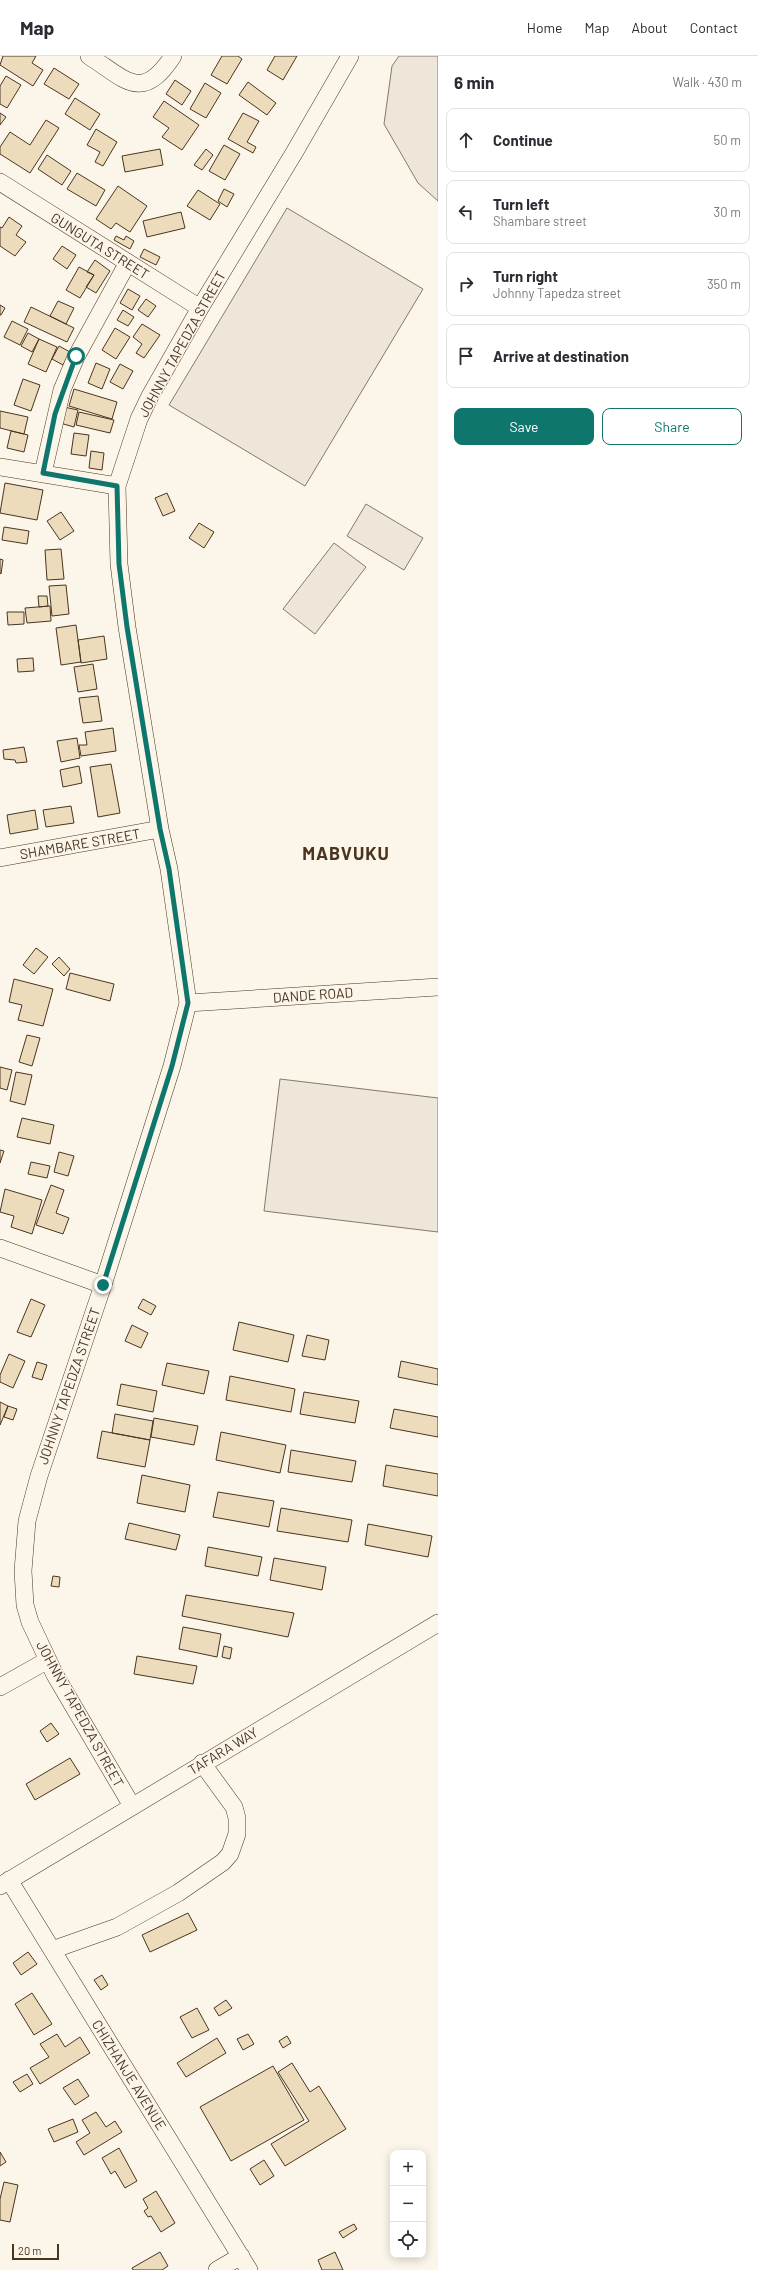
<!DOCTYPE html>
<meta charset="utf-8">
<style>
body{margin:0;font-family:Barlow,sans-serif;background:#f7f7f7;color:#2b2b33}
.controls{position:absolute;right:12px;bottom:12px;display:grid;overflow:hidden;border-radius:8px;box-shadow:0 2px 10px #0003}
.controls button{width:36px;height:36px;display:grid;place-items:center;padding:0;border:0;border-bottom:1px solid #e1e1e2;background:#fff;color:#2b2b33;font:20px sans-serif}
.scale{position:absolute;left:12px;bottom:10px;width:47px;box-sizing:border-box;padding-left:4px;border:2px solid #4a3520;border-top:0;font-size:11px;line-height:14px;white-space:nowrap;color:#4a3520;-webkit-text-stroke:3px #fbf6e9;paint-order:stroke}
.stop{position:absolute;width:12px;height:12px;margin:-9px;border:3px solid #0f766e;border-radius:50%;background:#fff}
.stop.end{background:#0f766e;border-color:#fff;box-shadow:0 1px 4px #0008}
.list{margin:0;padding:0;list-style:none}
h2{display:flex;justify-content:space-between;align-items:center;height:52px;margin:0;padding:0 16px;font-size:17px}
h2 small{font-size:13px;font-weight:400;color:#7c7c81}
.list li{display:grid;grid-template-columns:26px 1fr auto;gap:12px;align-items:center;box-sizing:border-box;height:64px;margin:0 8px 8px;padding:0 8px;border:1px solid #e1e1e2;border-radius:8px}
.list b{display:block;font-size:15px;white-space:nowrap}
.list p{margin:0;font-size:13px;white-space:nowrap;color:#7c7c81}
.list em{font-size:13px;font-style:normal;color:#7c7c81}
.actions{display:flex;gap:8px;padding:12px 16px}
.actions a{flex:1;padding:9px 0;border:1px solid #0f766e;border-radius:8px;text-align:center;font-size:14px;color:#0f766e}
.actions .main{background:#0f766e;color:#fff}
.icon{flex:none;width:22px;height:22px;fill:none;stroke:currentColor;stroke-width:2;stroke-linecap:round;stroke-linejoin:round}
.map{position:relative;flex:none;width:438px;height:2214px;overflow:hidden}
header{display:flex;align-items:center;gap:24px;box-sizing:border-box;height:56px;padding:0 20px;background:#fff;border-bottom:1px solid #e1e1e2}
header strong{font-size:19px}
nav{display:flex;gap:22px;margin-inline-start:auto;font-size:14px}
main{display:flex}
aside{flex:1;background:#fff}
.map>svg:first-child{display:block}
.green{fill:#ede6d9;stroke:#887966}
.building{fill:#ecdcbc;stroke:#4a3520}
.lines{fill:none;stroke-linecap:round;stroke-linejoin:round}
.minor-casing{stroke:#4a3520;stroke-width:18}
.minor{stroke:#fbf6e9;stroke-width:17}
.route{stroke:#0f766e;stroke-width:5}
.labels{text-anchor:middle;stroke-width:3;stroke-linejoin:round;paint-order:stroke}
.street-label{font-size:14px;fill:#4a3520;stroke:#fbf6e9}
.district-label{font-size:18px;font-weight:bold;letter-spacing:1px;fill:#4a3520;stroke:#fbf6e9}
</style>
<header>
<strong>Map</strong>
<nav><a>Home</a><a>Map</a><a>About</a><a>Contact</a></nav>
</header>
<main>
<div class="map">
<svg width="438" height="2214" viewBox="0 0 438 2214">
<rect width="100%" height="100%" fill="#fbf6e9"/>
<path class="green" d="M 399,0 L 438,0 L 438,145 L 418,127 L 384,68 L 392,10 Z
M 287,152 L 423,233 L 305,430 L 169,349 Z
M 366,448 L 423,482 L 404,514 L 347,480 Z
M 334,487 L 366,511 L 315,578 L 283,553 Z
M 280,1023 L 438,1042 L 438,1176 L 264,1155 Z"/>
<path class="building" d="M 3,0 L 36,0 L 32,7 L 43,14 L 33,30 L 0,9 Z
M 222,0 L 238,0 L 242,3 L 227,28 L 211,19 Z
M 275,0 L 297,0 L 283,24 L 267,14 Z
M 54,12 L 79,28 L 69,43 L 44,28 Z
M 6,20 L 21,29 L 7,52 L 0,48 L 0,30 Z
M 175,24 L 191,35 L 182,49 L 166,38 Z
M 248,26 L 276,47 L 267,59 L 239,39 Z
M 205,27 L 221,37 L 206,62 L 190,53 Z
M 75,42 L 100,58 L 90,74 L 65,58 Z
M 164,45 L 199,69 L 182,94 L 162,81 L 169,72 L 153,61 Z
M 0,57 L 6,61 L 0,69 Z
M 243,57 L 259,65 L 247,86 L 256,91 L 253,97 L 228,83 Z
M 46,64 L 59,72 L 30,117 L 0,98 L 0,91 L 10,76 L 30,89 Z
M 96,73 L 117,86 L 103,110 L 95,106 L 100,96 L 87,89 Z
M 224,89 L 240,98 L 225,124 L 209,115 Z
M 160,93 L 163,109 L 125,116 L 122,100 Z
M 206,93 L 213,99 L 202,114 L 194,109 Z
M 47,99 L 71,115 L 62,129 L 38,113 Z
M 77,117 L 105,134 L 96,150 L 67,133 Z
M 118,130 L 147,150 L 130,176 L 116,167 L 111,173 L 96,163 Z
M 224,133 L 234,138 L 227,151 L 218,145 Z
M 198,134 L 220,148 L 210,164 L 187,150 Z
M 181,156 L 185,172 L 147,181 L 143,165 Z
M 9,161 L 22,170 L 16,179 L 26,186 L 15,200 L 0,190 L 0,171 L 2,172 Z
M 116,180 L 124,184 L 126,180 L 134,185 L 130,193 L 114,184 Z
M 62,190 L 76,199 L 67,213 L 53,203 Z
M 144,193 L 160,201 L 156,209 L 140,201 Z
M 95,204 L 110,215 L 96,237 L 86,231 L 94,219 L 87,216 Z
M 79,211 L 94,219 L 80,242 L 66,234 Z
M 128,233 L 140,240 L 132,254 L 120,247 Z
M 146,243 L 156,250 L 148,261 L 138,254 Z
M 58,245 L 74,252 L 66,268 L 50,260 Z
M 0,249 L 5,252 L 1,259 L 0,259 Z
M 31,251 L 74,272 L 67,286 L 24,266 Z
M 123,254 L 134,261 L 128,270 L 117,264 Z
M 12,265 L 28,273 L 20,289 L 4,281 Z
M 142,268 L 160,279 L 144,302 L 136,297 L 142,288 L 133,281 Z
M 115,272 L 130,281 L 116,303 L 102,294 Z
M 28,277 L 39,283 L 32,296 L 21,290 Z
M 39,283 L 57,291 L 46,316 L 28,308 Z
M 59,290 L 70,296 L 63,309 L 52,303 Z
M 96,307 L 110,313 L 102,333 L 88,327 Z
M 120,308 L 133,315 L 123,333 L 110,326 Z
M 23,323 L 40,329 L 31,355 L 14,349 Z
M 74,333 L 117,346 L 112,363 L 69,350 Z
M 64,351 L 78,354 L 74,371 L 60,367 Z
M 0,355 L 28,361 L 24,378 L 0,372 Z
M 79,356 L 114,364 L 110,377 L 76,369 Z
M 11,375 L 28,379 L 24,396 L 7,392 Z
M 74,377 L 89,379 L 86,400 L 71,398 Z
M 91,395 L 104,397 L 102,414 L 89,412 Z
M 5,427 L 43,434 L 37,464 L 0,457 Z
M 167,437 L 175,455 L 163,460 L 155,442 Z
M 61,456 L 74,475 L 60,484 L 47,465 Z
M 199,467 L 214,476 L 204,492 L 189,482 Z
M 4,471 L 29,475 L 27,488 L 2,484 Z
M 61,493 L 64,523 L 47,524 L 45,494 Z
M 0,503 L 3,504 L 1,518 L 0,517 Z
M 66,529 L 69,558 L 52,560 L 49,530 Z
M 38,540 L 47,540 L 48,550 L 39,551 Z
M 50,550 L 51,565 L 27,567 L 25,552 Z
M 7,556 L 24,556 L 24,568 L 8,569 Z
M 76,569 L 81,606 L 61,609 L 56,572 Z
M 104,580 L 107,603 L 81,607 L 78,584 Z
M 33,602 L 34,615 L 18,616 L 17,603 Z
M 93,608 L 97,633 L 78,636 L 74,611 Z
M 98,640 L 102,665 L 83,667 L 79,642 Z
M 113,672 L 116,695 L 81,700 L 79,689 L 87,689 L 85,676 Z
M 77,682 L 80,702 L 61,706 L 57,685 Z
M 24,691 L 27,706 L 16,707 L 15,704 L 4,703 L 3,694 Z
M 111,708 L 120,757 L 98,761 L 90,711 Z
M 79,710 L 82,727 L 63,731 L 60,714 Z
M 71,750 L 74,767 L 46,771 L 43,754 Z
M 35,754 L 38,773 L 10,778 L 7,759 Z
M 36,892 L 48,901 L 34,918 L 23,909 Z
M 59,901 L 70,913 L 64,920 L 52,908 Z
M 70,917 L 114,928 L 110,945 L 66,933 Z
M 14,923 L 53,933 L 43,970 L 18,964 L 22,949 L 9,946 Z
M 27,979 L 40,982 L 32,1010 L 19,1006 Z
M 0,1011 L 12,1014 L 7,1034 L 0,1032 Z
M 16,1016 L 32,1019 L 25,1049 L 10,1045 Z
M 22,1062 L 54,1069 L 50,1088 L 17,1081 Z
M 0,1094 L 4,1095 L 0,1107 Z
M 59,1096 L 74,1100 L 68,1120 L 54,1116 Z
M 31,1106 L 50,1110 L 47,1122 L 28,1118 Z
M 51,1129 L 64,1134 L 56,1157 L 69,1162 L 63,1178 L 36,1169 Z
M 5,1133 L 42,1144 L 32,1178 L 11,1171 L 14,1160 L 0,1156 Z
M 31,1243 L 45,1249 L 31,1281 L 17,1276 Z
M 143,1243 L 156,1250 L 151,1259 L 138,1252 Z
M 239,1266 L 294,1279 L 288,1306 L 233,1294 Z
M 132,1269 L 148,1277 L 141,1292 L 125,1285 Z
M 307,1279 L 329,1284 L 325,1304 L 302,1300 Z
M 9,1298 L 25,1305 L 13,1332 L 0,1326 L 0,1319 Z
M 401,1305 L 438,1313 L 438,1329 L 398,1321 Z
M 37,1306 L 47,1309 L 42,1324 L 32,1321 Z
M 167,1307 L 209,1315 L 204,1338 L 162,1329 Z
M 230,1320 L 295,1333 L 291,1356 L 226,1344 Z
M 121,1328 L 157,1335 L 153,1356 L 117,1349 Z
M 304,1336 L 359,1345 L 355,1367 L 300,1358 Z
M 0,1346 L 8,1350 L 0,1369 Z
M 8,1350 L 17,1353 L 13,1364 L 4,1361 Z
M 394,1353 L 438,1361 L 438,1381 L 390,1372 Z
M 115,1358 L 153,1365 L 150,1384 L 112,1377 Z
M 154,1362 L 198,1370 L 194,1389 L 151,1381 Z
M 102,1375 L 150,1384 L 145,1411 L 97,1402 Z
M 221,1376 L 286,1389 L 280,1417 L 216,1404 Z
M 291,1394 L 356,1405 L 352,1426 L 288,1416 Z
M 386,1409 L 438,1418 L 438,1440 L 383,1430 Z
M 142,1419 L 190,1429 L 185,1456 L 137,1447 Z
M 218,1436 L 274,1445 L 269,1471 L 213,1461 Z
M 281,1452 L 352,1464 L 348,1486 L 277,1475 Z
M 129,1467 L 180,1479 L 176,1494 L 125,1483 Z
M 368,1468 L 432,1480 L 428,1501 L 365,1489 Z
M 208,1491 L 262,1501 L 258,1520 L 205,1510 Z
M 274,1502 L 326,1511 L 322,1534 L 270,1524 Z
M 53,1520 L 60,1521 L 59,1531 L 51,1530 Z
M 186,1539 L 294,1557 L 288,1581 L 182,1560 Z
M 183,1571 L 221,1578 L 217,1601 L 179,1593 Z
M 224,1590 L 232,1592 L 230,1603 L 222,1601 Z
M 137,1600 L 197,1610 L 193,1628 L 134,1618 Z
M 51,1667 L 59,1678 L 47,1686 L 40,1675 Z
M 70,1702 L 80,1718 L 35,1744 L 26,1728 Z
M 188,1857 L 197,1874 L 150,1896 L 142,1879 Z
M 28,1896 L 37,1908 L 21,1919 L 13,1907 Z
M 102,1919 L 108,1929 L 101,1934 L 94,1924 Z
M 32,1937 L 52,1968 L 34,1979 L 15,1948 Z
M 226,1944 L 232,1952 L 219,1960 L 214,1952 Z
M 197,1952 L 209,1974 L 192,1982 L 180,1961 Z
M 57,1978 L 65,1991 L 80,1981 L 90,1997 L 40,2028 L 30,2012 L 49,2001 L 40,1988 Z
M 248,1978 L 254,1988 L 243,1994 L 237,1983 Z
M 287,1980 L 291,1987 L 283,1992 L 279,1985 Z
M 217,1982 L 226,1997 L 186,2021 L 177,2007 Z
M 292,2007 L 310,2036 L 319,2030 L 346,2073 L 285,2110 L 271,2088 L 309,2065 L 278,2016 Z
M 273,2010 L 304,2064 L 231,2105 L 200,2051 Z
M 27,2018 L 33,2028 L 20,2036 L 13,2026 Z
M 78,2023 L 89,2040 L 75,2049 L 63,2032 Z
M 96,2056 L 106,2071 L 115,2065 L 122,2076 L 84,2099 L 76,2086 L 90,2077 L 82,2064 Z
M 73,2063 L 78,2076 L 54,2086 L 48,2073 Z
M 119,2092 L 137,2125 L 125,2132 L 115,2115 L 111,2118 L 102,2102 Z
M 0,2096 L 6,2106 L 0,2110 Z
M 264,2104 L 274,2120 L 260,2129 L 250,2113 Z
M 4,2126 L 18,2129 L 10,2166 L 0,2164 L 0,2143 Z
M 156,2135 L 175,2167 L 161,2176 L 151,2160 L 148,2161 L 144,2155 L 148,2152 L 143,2143 Z
M 354,2168 L 357,2173 L 343,2182 L 339,2176 Z
M 160,2196 L 168,2210 L 162,2214 L 133,2214 L 132,2212 Z
M 335,2196 L 343,2214 L 322,2214 L 318,2204 Z"/>
<g class="lines">
<defs>
<path id="minor" d="M 89,0 C 126,24 142,47 173,0
M 0,126 L 200,252
M 0,411 L 117,430
M 43,417 L 62,334 L 76,301 L 127,208
M 0,802 L 160,773
M 188,947 L 438,931
M 0,1192 L 103,1229
M 0,1631 L 48,1604
M 132,1750 L 55,1619 L 30,1566 L 25,1549 L 23,1515 L 27,1465 L 39,1420 L 103,1229 L 172,1010 L 188,947 L 169,813 L 160,773 L 127,571 L 119,508 L 117,430 L 139,363 L 150,340 L 200,252 L 294,97 L 350,0
M 9,1824 L 249,2214
M 0,1830 L 438,1567
M 52,1894 L 117,1871 L 178,1837 L 223,1806 L 230,1798 L 237,1778 L 237,1762 L 234,1751 L 202,1707
M 217,2214 L 241,2200"/>
</defs>
<use href="#minor" class="minor-casing"/>
<use href="#minor" class="minor"/>
</g>
<g class="lines">
<path class="route" d="M 76,300 L 55,358 L 43,417 L 117,430 L 119,508 L 127,571 L 160,773 L 169,813 L 188,947 L 172,1010 L 103,1229"/>
</g>
<g class="labels">
<g class="street-label">
<text transform="translate(100 190) rotate(32)" y="5">GUNGUTA STREET</text>
<text transform="translate(182 288) rotate(-61)" y="5">JOHNNY TAPEDZA STREET</text>
<text transform="translate(80 788) rotate(-10)" y="5">SHAMBARE STREET</text>
<text transform="translate(313 939) rotate(-4)" y="5">DANDE ROAD</text>
<text transform="translate(69 1330) rotate(-71)" y="5">JOHNNY TAPEDZA STREET</text>
<text transform="translate(80 1658) rotate(61)" y="5">JOHNNY TAPEDZA STREET</text>
<text transform="translate(223 1695) rotate(-31)" y="5">TAFARA WAY</text>
<text transform="translate(129 2019) rotate(58)" y="5">CHIZHANJE AVENUE</text>
</g>
<g class="district-label">
<text x="346" y="804">MABVUKU</text>
</g>
</g>
</svg>
<div class="controls">
<button>+</button>
<button>−</button>
<button><svg class="icon" aria-label="locate" viewBox="0 0 24 24"><circle cx="12" cy="12" r="6"/><path d="M12 2v4M12 18v4M2 12h4M18 12h4"/></svg></button>
</div>
<div class="scale">20 m</div>
<div class="stop" style="left:76px;top:300px"></div>
<div class="stop end" style="left:103px;top:1229px"></div>
</div>
<aside>
<h2>6 min<small>Walk · 430 m</small></h2>
<ul class="list">
<li><svg class="icon" aria-label="ahead" viewBox="0 0 24 24"><path d="M12 20V5M6 11l6-6 6 6"/></svg><div><b>Continue</b></div><em>50 m</em></li>
<li><svg class="icon" aria-label="left" viewBox="0 0 24 24"><path d="M17 20v-9H6M10 6l-5 5 5 5"/></svg><div><b>Turn left</b><p>Shambare street</p></div><em>30 m</em></li>
<li><svg class="icon" aria-label="right" viewBox="0 0 24 24"><path d="M7 20v-9h11M14 6l5 5-5 5"/></svg><div><b>Turn right</b><p>Johnny Tapedza street</p></div><em>350 m</em></li>
<li><svg class="icon" aria-label="arrive" viewBox="0 0 24 24"><path d="M6 21V4h12l-3 4 3 4H6"/></svg><div><b>Arrive at destination</b></div></li>
</ul>
<div class="actions"><a class="main">Save</a><a>Share</a></div>
</aside>
</main>
